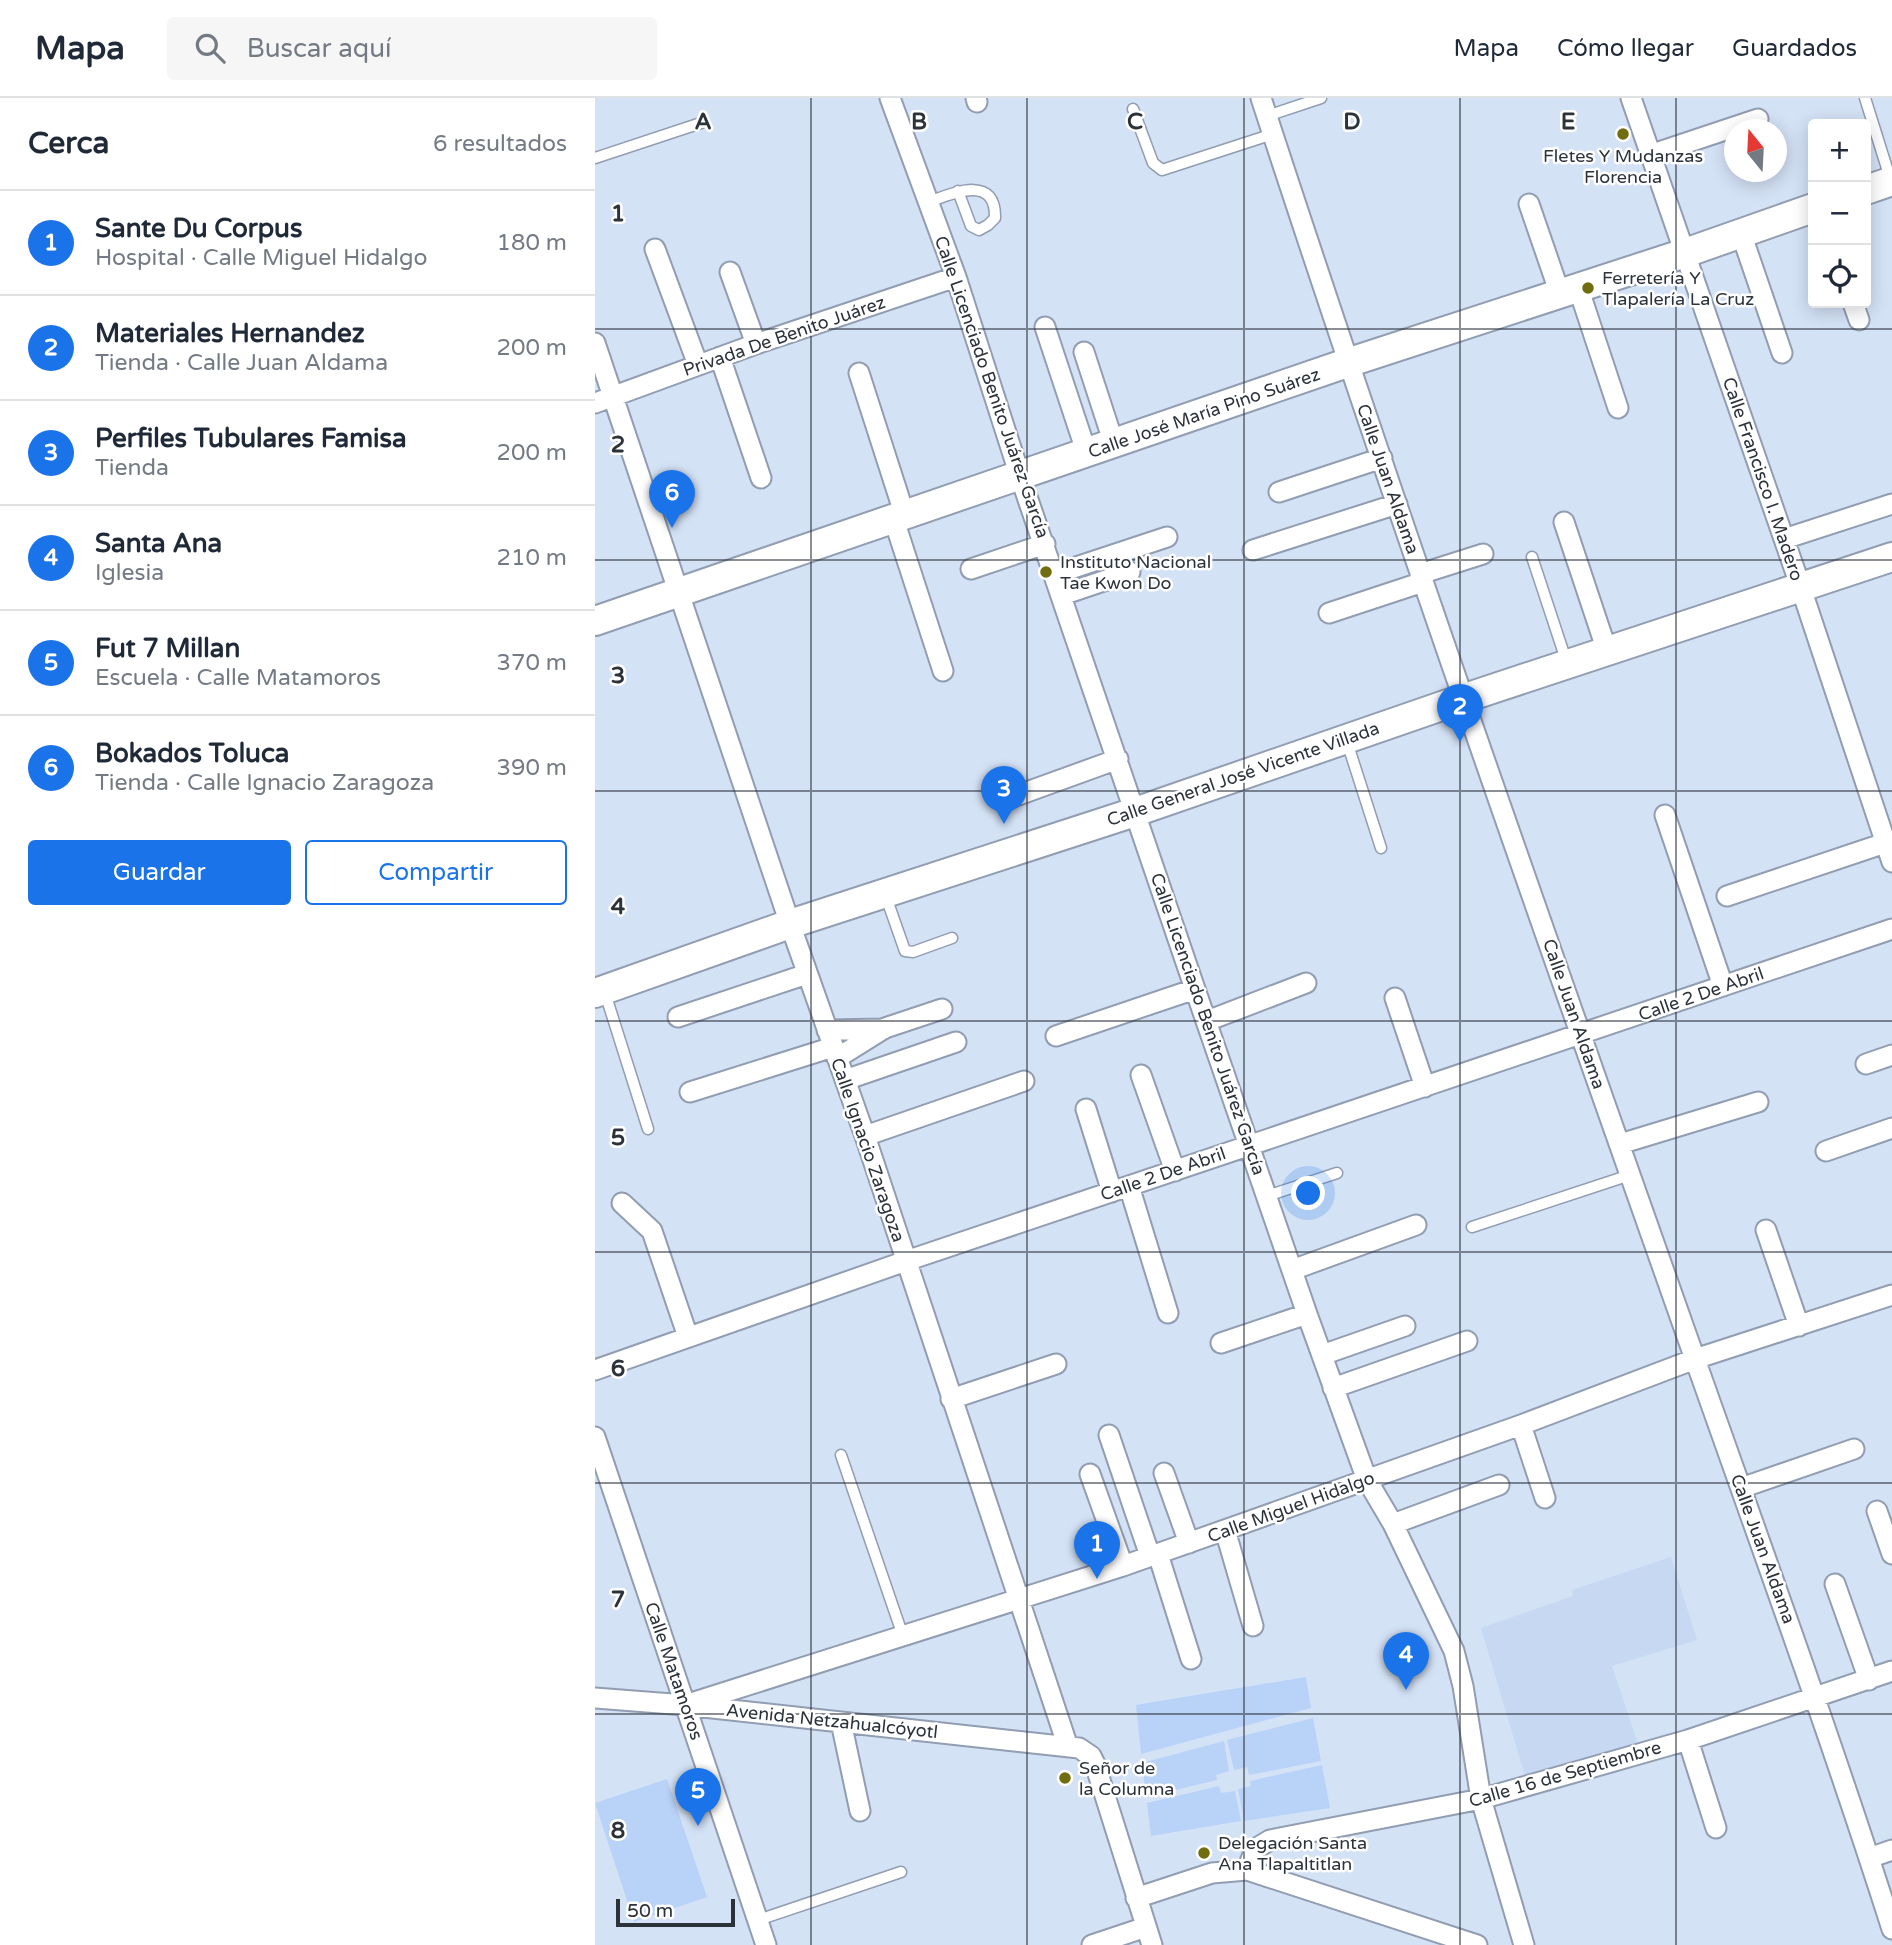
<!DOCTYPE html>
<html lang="es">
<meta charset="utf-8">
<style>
body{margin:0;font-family:"Varela Round",sans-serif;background:#f6f6f7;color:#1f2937}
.controls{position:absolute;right:21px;top:21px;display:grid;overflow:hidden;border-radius:7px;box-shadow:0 4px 18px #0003}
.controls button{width:63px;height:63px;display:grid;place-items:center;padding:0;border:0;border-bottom:2px solid #e0e1e3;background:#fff;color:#1f2937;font:35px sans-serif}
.compass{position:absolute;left:1129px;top:21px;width:63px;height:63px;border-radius:50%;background:#fff;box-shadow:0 4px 18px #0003;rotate:342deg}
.scale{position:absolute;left:21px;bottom:18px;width:119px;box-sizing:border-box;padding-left:7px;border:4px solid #2c323a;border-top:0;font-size:19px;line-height:24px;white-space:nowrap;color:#2c323a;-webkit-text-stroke:5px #fff;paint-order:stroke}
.you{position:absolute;left:714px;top:1096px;width:24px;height:24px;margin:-18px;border:5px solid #fff;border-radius:50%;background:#1a73e8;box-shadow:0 0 0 10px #1a73e833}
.badge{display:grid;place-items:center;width:46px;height:46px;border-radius:50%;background:#1a73e8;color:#fff;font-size:23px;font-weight:700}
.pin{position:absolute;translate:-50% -58px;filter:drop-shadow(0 2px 4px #0008)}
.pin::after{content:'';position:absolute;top:37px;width:24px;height:21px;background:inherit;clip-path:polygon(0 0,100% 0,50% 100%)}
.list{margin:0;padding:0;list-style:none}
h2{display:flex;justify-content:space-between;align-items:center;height:91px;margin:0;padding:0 28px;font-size:30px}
h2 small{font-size:23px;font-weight:400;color:#747a83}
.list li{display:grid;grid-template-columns:46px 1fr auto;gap:21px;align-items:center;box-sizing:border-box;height:105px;padding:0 28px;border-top:2px solid #e0e1e3}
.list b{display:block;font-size:26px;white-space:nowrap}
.list p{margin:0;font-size:23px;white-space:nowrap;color:#747a83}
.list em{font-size:23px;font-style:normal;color:#747a83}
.actions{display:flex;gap:14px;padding:21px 28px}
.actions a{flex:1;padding:16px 0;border:2px solid #1a73e8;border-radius:7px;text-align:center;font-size:24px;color:#1a73e8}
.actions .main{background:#1a73e8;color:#fff}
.icon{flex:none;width:38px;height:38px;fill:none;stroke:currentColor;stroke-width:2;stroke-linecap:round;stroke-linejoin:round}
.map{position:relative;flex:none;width:1297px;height:1847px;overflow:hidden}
header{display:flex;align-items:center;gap:42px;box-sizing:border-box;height:98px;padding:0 35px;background:#fff;border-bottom:2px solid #e0e1e3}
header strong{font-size:33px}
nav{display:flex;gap:38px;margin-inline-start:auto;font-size:24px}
.search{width:490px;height:63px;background:#f6f6f7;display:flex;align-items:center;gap:18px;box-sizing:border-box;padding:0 24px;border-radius:7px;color:#747a83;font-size:26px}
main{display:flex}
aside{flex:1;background:#fff}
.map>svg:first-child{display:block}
.built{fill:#c6d8f2}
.garden{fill:#b9d2f8}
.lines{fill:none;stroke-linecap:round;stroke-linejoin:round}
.lane-casing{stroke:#919db1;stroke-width:13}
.street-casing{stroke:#919db1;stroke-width:23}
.secondary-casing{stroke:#919db1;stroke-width:32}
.lane{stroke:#fff;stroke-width:10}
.street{stroke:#fff;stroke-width:19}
.secondary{stroke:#fff;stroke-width:28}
.grid{fill:none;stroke:#2c323a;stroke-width:2;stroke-opacity:0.55}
.poi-dot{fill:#6f6d0d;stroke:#fff;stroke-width:2.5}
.labels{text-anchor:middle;stroke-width:5;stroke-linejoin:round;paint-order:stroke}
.poi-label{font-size:18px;fill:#2c323a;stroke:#fff;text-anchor:start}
.street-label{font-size:18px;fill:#2c323a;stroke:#fff}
.grid-label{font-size:23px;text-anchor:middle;font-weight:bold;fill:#2c323a;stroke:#fff;stroke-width:5;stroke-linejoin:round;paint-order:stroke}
</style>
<header>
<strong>Mapa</strong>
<div class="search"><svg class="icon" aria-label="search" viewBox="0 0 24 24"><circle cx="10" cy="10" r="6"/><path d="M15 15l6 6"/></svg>Buscar aquí</div>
<nav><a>Mapa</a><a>Cómo llegar</a><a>Guardados</a></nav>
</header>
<main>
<aside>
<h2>Cerca<small>6 resultados</small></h2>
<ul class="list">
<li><span class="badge">1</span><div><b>Sante Du Corpus</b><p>Hospital · Calle Miguel Hidalgo</p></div><em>180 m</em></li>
<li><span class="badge">2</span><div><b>Materiales Hernandez</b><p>Tienda · Calle Juan Aldama</p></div><em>200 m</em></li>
<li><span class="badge">3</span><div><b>Perfiles Tubulares Famisa</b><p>Tienda</p></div><em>200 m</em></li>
<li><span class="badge">4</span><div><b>Santa Ana</b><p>Iglesia</p></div><em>210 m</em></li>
<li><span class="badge">5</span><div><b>Fut 7 Millan</b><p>Escuela · Calle Matamoros</p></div><em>370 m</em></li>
<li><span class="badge">6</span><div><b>Bokados Toluca</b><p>Tienda · Calle Ignacio Zaragoza</p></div><em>390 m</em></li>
</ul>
<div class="actions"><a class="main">Guardar</a><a>Compartir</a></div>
</aside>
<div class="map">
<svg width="1297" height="1847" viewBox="0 0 1297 1847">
<rect width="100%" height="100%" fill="#d4e2f6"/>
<path class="built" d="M 1076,1459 L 1102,1542 L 1017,1568 L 1043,1646 L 930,1678 L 886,1530 L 978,1498 L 977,1492 Z"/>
<path class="garden" d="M 711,1579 L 716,1610 L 546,1656 L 541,1607 Z
M 718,1620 L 726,1663 L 654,1677 L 652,1669 L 639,1672 L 632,1642 Z
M 629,1643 L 634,1673 L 621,1677 L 622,1682 L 551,1699 L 547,1665 Z
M 727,1667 L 735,1710 L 649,1723 L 643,1691 L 656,1688 L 655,1683 Z
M 72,1681 L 112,1799 L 39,1824 L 0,1705 Z
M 624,1688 L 626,1695 L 640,1693 L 646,1723 L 556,1738 L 552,1705 Z"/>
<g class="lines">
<defs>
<path id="lane" d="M 1270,0 L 1296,83
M 538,11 L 558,65 L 567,72 L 678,36
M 672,18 L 726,0
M 0,60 L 106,25
M 334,104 C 358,95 401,76 400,120 L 393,127 L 384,132 L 376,128 L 363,93
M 937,459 L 972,565
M 752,644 L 786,750
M 290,796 L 310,853 L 318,854 L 357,840
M 10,895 L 53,1031
M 672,1098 L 742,1075
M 877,1129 L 1035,1077
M 246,1357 L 308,1538
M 163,1822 L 306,1774"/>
<path id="street" d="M 295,0 L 361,179 L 425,378 L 600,891 L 712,1216 L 772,1382 L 798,1426 L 859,1553 L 868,1588 L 886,1701 L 929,1847
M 381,0 L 382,4
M 666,0 C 804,423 952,842 1100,1261 C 1167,1451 1236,1640 1297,1831
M 1036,0 L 1206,490 L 1297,764
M 1055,57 L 1163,21
M 934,106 L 965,196
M 1146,135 L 1187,255
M 60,151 L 103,267
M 135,174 L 161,246
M 983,189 L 1023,310
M 1258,205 L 1264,222
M 450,229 L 492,356
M 0,245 L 195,826 L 270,1038 L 473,1649
M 489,254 L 519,346
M 125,259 L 166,380
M 264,275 L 310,418
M 0,305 L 161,246 L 361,179
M 684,394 L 787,360
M 299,422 L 348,573
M 969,424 L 1012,553
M 1189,441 L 1297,406
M 658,452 L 802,406
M 376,471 L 450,446
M 460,476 L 572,439
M 825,476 L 888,456
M 467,497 L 535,474
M 734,515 L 828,484
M 418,699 L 523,661
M 1070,717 L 1128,888
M 1132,798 L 1290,745
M 800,900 L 830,989
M 83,919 L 212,876
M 612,923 L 711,885
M 232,932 L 289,931
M 461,938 L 600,891
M 242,960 L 290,930 L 347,911
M 1271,966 L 1297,957
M 546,977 L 580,1073
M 250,982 L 361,944
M 95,994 L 238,949
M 491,1011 L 517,1094
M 270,1038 L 429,983
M 1025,1046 L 1163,1004
M 1231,1053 L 1297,1030
M 534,1088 L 573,1215
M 27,1105 L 57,1133 L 93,1239
M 1171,1132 L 1204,1228
M 697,1172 L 821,1127
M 626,1245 L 712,1216
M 727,1257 L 810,1228
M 0,1272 L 311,1163 L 1297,831
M 738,1290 L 872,1243
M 356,1301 L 461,1266
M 926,1327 L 950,1400
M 514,1337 L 555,1458
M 0,1339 L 171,1847
M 569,1375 L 594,1445
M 495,1376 L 528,1468
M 1146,1390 L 1259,1351
M 1282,1413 L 1297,1456
M 798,1426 L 904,1387
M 630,1432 L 658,1528
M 563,1456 L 596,1561
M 1240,1486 L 1274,1582
M 0,1600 L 90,1607 L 484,1650 L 496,1658 L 500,1666 L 557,1847
M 90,1607 L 528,1468 L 926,1327 L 1100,1261 L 1297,1197
M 246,1624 L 265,1713
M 1093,1642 L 1121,1730
M 1274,1760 L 1297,1752
M 652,1772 L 660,1751 L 675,1742 L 886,1701 L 1093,1642 L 1297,1573
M 541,1800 L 617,1775 L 652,1772 L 882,1847
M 497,1847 L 551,1829"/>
<path id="secondary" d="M 1271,92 L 1297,83
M 0,523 L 752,265 L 1090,155 L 1218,110
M 0,895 L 195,826 L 540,714 L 867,601 L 1297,459"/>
</defs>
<use href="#lane" class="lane-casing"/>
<use href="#street" class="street-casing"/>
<use href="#secondary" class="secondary-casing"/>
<use href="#lane" class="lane"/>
<use href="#street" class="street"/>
<use href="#secondary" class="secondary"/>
</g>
<path class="grid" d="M 216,0 L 216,1847M 432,0 L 432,1847M 649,0 L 649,1847M 865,0 L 865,1847M 1081,0 L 1081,1847M 0,231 L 1297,231M 0,462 L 1297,462M 0,693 L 1297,693M 0,923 L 1297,923M 0,1154 L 1297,1154M 0,1385 L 1297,1385M 0,1616 L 1297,1616"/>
<g class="poi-dot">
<circle cx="1028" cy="36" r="7"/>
<circle cx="993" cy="190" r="7"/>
<circle cx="451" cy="474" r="7"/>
<circle cx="470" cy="1680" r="7"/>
<circle cx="609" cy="1755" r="7"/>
</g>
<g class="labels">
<g class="poi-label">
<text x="1028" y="64" text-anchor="middle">Fletes Y Mudanzas<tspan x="1028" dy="21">Florencia</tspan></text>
<text x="1007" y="186">Ferretería Y<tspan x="1007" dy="21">Tlapalería La Cruz</tspan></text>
<text x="465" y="470">Instituto Nacional<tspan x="465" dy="21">Tae Kwon Do</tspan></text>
<text x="484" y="1676">Señor de<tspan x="484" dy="21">la Columna</tspan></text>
<text x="623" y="1751">Delegación Santa<tspan x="623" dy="21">Ana Tlapaltitlan</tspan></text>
</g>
<g class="street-label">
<text transform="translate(189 238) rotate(-19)" y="6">Privada De Benito Juárez</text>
<text transform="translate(397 289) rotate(71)" y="6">Calle Licenciado Benito Juárez García</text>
<text transform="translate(609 315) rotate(-19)" y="6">Calle José María Pino Suárez</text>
<text transform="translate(793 381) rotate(71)" y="6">Calle Juan Aldama</text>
<text transform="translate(1168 381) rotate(71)" y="6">Calle Francisco I. Madero</text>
<text transform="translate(648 676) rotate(-19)" y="6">Calle General José Vicente Villada</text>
<text transform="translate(1106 896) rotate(-19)" y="6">Calle 2 De Abril</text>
<text transform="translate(979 916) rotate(71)" y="6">Calle Juan Aldama</text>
<text transform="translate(613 926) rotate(71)" y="6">Calle Licenciado Benito Juárez García</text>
<text transform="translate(273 1052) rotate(71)" y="6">Calle Ignacio Zaragoza</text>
<text transform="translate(568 1076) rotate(-19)" y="6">Calle 2 De Abril</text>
<text transform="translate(696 1409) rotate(-20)" y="6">Calle Miguel Hidalgo</text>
<text transform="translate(1168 1451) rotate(70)" y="6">Calle Juan Aldama</text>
<text transform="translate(79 1573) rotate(71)" y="6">Calle Matamoros</text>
<text transform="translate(237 1623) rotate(6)" y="6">Avenida Netzahualcóyotl</text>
<text transform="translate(970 1676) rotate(-16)" y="6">Calle 16 de Septiembre</text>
</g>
</g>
<g class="grid-label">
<text x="108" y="31">A</text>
<text x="324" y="31">B</text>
<text x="540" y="31">C</text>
<text x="757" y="31">D</text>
<text x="973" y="31">E</text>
<text x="23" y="123">1</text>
<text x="23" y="354">2</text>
<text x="23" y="585">3</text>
<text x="23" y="816">4</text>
<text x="23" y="1047">5</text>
<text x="23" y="1278">6</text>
<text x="23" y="1509">7</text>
<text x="23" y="1740">8</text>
</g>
</svg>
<div class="controls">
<button>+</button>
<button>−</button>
<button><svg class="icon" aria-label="locate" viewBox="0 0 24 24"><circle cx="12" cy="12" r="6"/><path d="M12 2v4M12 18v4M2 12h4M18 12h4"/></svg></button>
</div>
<svg class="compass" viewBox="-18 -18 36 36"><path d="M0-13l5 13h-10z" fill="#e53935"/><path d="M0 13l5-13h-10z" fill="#747a83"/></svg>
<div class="scale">50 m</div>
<div class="you"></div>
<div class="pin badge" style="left:502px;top:1481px">1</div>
<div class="pin badge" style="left:865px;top:644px">2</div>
<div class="pin badge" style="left:409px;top:726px">3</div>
<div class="pin badge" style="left:811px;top:1592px">4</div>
<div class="pin badge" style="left:103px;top:1728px">5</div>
<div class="pin badge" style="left:77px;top:430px">6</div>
</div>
</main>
